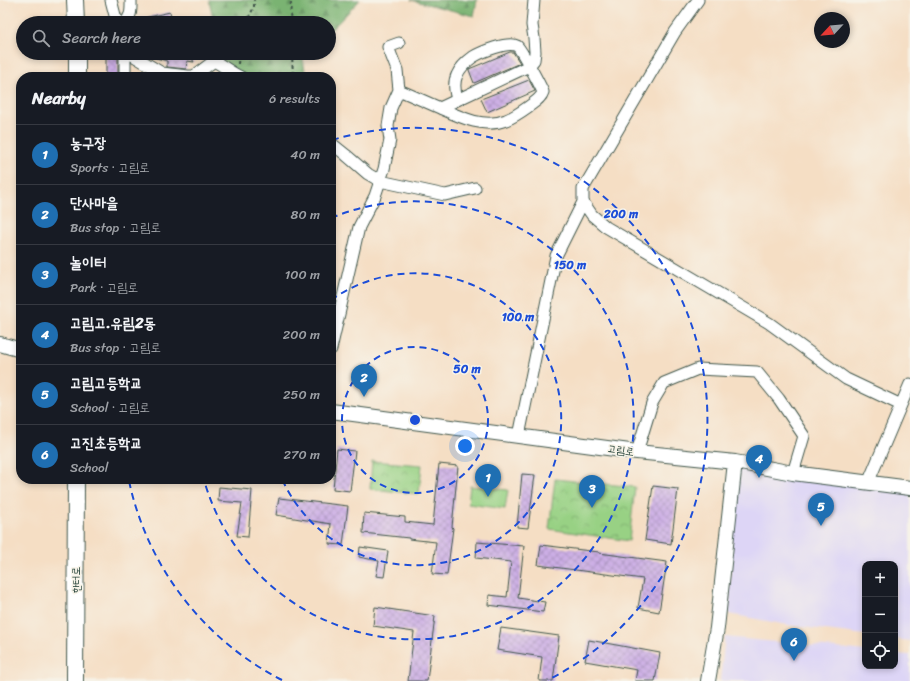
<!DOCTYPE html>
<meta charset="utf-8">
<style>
body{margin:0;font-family:Sriracha,"Poor Story",sans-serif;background:#242831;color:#f1f3f6}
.controls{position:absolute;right:12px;bottom:12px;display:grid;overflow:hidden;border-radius:8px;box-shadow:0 2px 6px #0003}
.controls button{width:36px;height:36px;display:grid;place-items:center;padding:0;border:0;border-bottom:1px solid #363941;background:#171b24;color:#f1f3f6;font:20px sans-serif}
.compass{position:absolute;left:814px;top:12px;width:36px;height:36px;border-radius:50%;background:#171b24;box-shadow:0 2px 6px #0003;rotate:244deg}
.you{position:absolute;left:465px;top:446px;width:14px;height:14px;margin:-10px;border:3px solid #fff;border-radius:50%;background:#1a73e8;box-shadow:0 0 0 6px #1a73e833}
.badge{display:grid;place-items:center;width:26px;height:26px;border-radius:50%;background:#1f6fb2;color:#fff;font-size:13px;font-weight:700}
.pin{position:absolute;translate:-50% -33px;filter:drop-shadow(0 1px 2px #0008)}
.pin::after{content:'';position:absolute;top:21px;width:14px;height:12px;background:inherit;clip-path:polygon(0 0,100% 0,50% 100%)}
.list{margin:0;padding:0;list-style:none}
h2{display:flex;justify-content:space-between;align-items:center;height:52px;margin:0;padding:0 16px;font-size:17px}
h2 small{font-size:13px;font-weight:400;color:#9ea1a6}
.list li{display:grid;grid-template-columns:26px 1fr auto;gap:12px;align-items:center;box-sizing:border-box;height:60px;padding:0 16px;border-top:1px solid #363941}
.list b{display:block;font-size:15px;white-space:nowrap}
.list p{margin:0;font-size:13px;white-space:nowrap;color:#9ea1a6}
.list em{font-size:13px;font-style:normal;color:#9ea1a6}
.icon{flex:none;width:22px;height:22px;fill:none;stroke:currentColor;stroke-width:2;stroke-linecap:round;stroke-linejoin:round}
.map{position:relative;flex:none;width:910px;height:681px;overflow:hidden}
.search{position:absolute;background:#171b24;box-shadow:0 2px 6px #0003;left:16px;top:16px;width:320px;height:44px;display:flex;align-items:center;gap:10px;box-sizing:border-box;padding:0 14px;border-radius:22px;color:#9ea1a6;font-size:15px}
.panel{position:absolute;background:#171b24;box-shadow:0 2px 6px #0003;left:16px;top:72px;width:320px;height:412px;border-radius:16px}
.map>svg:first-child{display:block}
.built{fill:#ddd5f6}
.forest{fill:url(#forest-firs);stroke:#4c7853}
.park{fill:url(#park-crowns);stroke:#5c875c}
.pitch{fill:#98d184;stroke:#5c875c}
.building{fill:url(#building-cross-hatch)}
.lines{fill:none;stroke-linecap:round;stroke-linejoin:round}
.minor-casing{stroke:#3f554a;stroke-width:13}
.tertiary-casing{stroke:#3f554a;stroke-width:16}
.secondary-casing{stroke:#3f554a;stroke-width:18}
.path{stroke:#3f554a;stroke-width:2;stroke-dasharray:3 3;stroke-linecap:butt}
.minor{stroke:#fff;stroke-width:11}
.tertiary{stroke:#fff;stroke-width:14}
.secondary{stroke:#fff;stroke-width:16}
.ring{fill:none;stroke:#1d4ed8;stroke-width:2;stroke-dasharray:7 5}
.labels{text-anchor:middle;stroke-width:3;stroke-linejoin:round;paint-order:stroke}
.street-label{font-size:11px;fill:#1f3d34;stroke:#f7f3e8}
.centre{fill:#1d4ed8;stroke:#f7f3e8;stroke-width:2}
.ring-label{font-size:12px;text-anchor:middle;font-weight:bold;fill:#1d4ed8;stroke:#f7f3e8;stroke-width:3;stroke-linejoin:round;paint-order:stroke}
</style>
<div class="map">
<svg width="910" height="681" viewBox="0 0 910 681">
<defs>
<pattern id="forest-firs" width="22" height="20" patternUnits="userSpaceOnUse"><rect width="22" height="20" fill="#7ab372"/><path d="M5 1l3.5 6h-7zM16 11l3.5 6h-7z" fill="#63935e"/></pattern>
<pattern id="park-crowns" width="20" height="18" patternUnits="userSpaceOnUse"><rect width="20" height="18" fill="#98d184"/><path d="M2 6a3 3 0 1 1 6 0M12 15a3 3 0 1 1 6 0" fill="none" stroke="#7bab6d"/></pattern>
<pattern id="building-cross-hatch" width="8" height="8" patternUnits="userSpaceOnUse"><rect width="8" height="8" fill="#ccaee5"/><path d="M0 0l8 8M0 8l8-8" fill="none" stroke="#a58fba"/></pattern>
</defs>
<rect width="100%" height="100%" fill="#f7f3e8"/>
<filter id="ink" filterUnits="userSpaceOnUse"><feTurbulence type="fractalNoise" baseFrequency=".025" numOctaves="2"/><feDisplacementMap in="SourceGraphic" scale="8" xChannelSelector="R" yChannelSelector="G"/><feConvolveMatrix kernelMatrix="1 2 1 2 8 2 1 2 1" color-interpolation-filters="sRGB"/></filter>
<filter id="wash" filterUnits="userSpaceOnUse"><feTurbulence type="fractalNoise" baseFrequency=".012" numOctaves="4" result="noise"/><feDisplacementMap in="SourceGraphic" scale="16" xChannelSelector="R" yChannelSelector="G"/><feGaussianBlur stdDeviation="0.9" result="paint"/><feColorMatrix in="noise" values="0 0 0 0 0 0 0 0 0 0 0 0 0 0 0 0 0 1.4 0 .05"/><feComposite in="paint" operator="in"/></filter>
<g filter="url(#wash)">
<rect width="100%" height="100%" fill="#f5dec4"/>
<path class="built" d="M 735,462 L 910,488 L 910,641 L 895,639 L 895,564 L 865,564 L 865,635 L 788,625 L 729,614 Z
M 725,637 L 865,651 L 865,666 L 895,666 L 895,654 L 910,655 L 910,681 L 720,681 Z"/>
<path class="forest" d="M 209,0 L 360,0 L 329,32 L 329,23 L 214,23 Z
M 411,0 L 477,0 L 474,16 Z
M 221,53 L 309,53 L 303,59 L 306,77 L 227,77 Z"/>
<path class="park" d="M 372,461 L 422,465 L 419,494 L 370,489 Z
M 555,479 L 635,487 L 629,541 L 549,529 Z"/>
<path class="pitch" d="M 470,486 L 508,490 L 505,509 L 468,504 Z"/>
<g id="blocks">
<path class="building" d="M 170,12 L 172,23 L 135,23 L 135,20 Z
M 510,52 L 513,52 L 520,63 L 474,83 L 469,70 L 469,69 Z
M 106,53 L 118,53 L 118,77 L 106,77 Z
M 148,53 L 189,53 L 194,62 L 187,61 L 186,69 L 167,67 L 167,61 L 148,56 Z
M 529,80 L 535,91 L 487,112 L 481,99 Z
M 337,449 L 355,451 L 350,491 L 333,489 Z
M 439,464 L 458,466 L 452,527 L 453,528 L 447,575 L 432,574 L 436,542 L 409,539 L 409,538 L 363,533 L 364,513 L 405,517 L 405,522 L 433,525 Z
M 522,474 L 535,475 L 528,528 L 517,527 Z
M 653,486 L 678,489 L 671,544 L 645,540 Z
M 219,487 L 252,490 L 248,537 L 237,536 L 242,503 L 218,501 Z
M 279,498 L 348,506 L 343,545 L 329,544 L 331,524 L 276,515 Z
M 477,542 L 524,546 L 518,598 L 545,602 L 543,612 L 488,605 L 489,595 L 507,597 L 511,562 L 476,558 Z
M 541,545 L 599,552 L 599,553 L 667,562 L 659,612 L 638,608 L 643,579 L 538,565 Z
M 360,547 L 388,551 L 384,577 L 376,576 L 379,561 L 359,557 Z
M 375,607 L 435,616 L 427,681 L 408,681 L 414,632 L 373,626 Z
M 501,628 L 559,636 L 553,681 L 539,681 L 542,657 L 497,650 Z
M 589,640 L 660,653 L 655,681 L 635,681 L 637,670 L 585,661 Z"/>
</g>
</g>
<g filter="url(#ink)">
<use href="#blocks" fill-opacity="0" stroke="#3f554a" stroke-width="1"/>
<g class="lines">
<defs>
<path id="minor" d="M 111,0 L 117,23
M 698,0 L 675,32 L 583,189 L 583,202 L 592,215 L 606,227 L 769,323 L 846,379 L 901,405 L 868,483
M 124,23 C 132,16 131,10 131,0
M 129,53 L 162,73 L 161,77
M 162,73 L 188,76 L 194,76 L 214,61 C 224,66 231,73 241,77
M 125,77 L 125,53
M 399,90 L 440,108 L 457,100 C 455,92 453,83 457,75 C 460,68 466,62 473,57 C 481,52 508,41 517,46 C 521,49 540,85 543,92 C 541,99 533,103 528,107 C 521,112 514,117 506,120 C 484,129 460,117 440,108
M 457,100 L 529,66 L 534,60 L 535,52 L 534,38 L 532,25 L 534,0
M 331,143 L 346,155 L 368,174 L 380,181 L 445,195 L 475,188
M 331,349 L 359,227 L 375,196 L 384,169 L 390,140 L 388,126 L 391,108 L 399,90 L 397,70 L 388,47 L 399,43
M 901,405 L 910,384
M 519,436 L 556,256 L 583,202
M 637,452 L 652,403 L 664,383 L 698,369 L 757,372 L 779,399 L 804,436 L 793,473"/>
<path id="tertiary" d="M 0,344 L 21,350
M 331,411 L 637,452 L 735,462 L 793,473 L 910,488
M 708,681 L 717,628 L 735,462"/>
<path id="secondary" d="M 75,0 L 76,23
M 77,53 L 77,77
M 75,681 L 76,479"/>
</defs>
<use href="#minor" class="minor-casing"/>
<use href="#tertiary" class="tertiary-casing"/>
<use href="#secondary" class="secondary-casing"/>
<path class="path" d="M 246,23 L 254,7 L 254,0
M 290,23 L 291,0
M 292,53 L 293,77
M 238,64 L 239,53"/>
<use href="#minor" class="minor"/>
<use href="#tertiary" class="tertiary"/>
<use href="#secondary" class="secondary"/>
</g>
</g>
<g class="ring">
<circle cx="415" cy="420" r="73"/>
<path d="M331 300A146 146 0 1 1 282 479"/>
<path d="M331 218A219 219 0 1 1 204 480"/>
<path d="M282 680A292 292 0 0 1 129 481M332 140A292 292 0 0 1 548 680"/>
</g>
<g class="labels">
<g class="street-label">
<text transform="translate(621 450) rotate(8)" y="4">고림로</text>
<text transform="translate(76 580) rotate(-90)" y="4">한터로</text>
</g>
</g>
<circle cx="415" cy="420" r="6" class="centre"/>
<g class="ring-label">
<text x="621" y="218">200 m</text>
<text x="570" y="269">150 m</text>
<text x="518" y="321">100 m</text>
<text x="467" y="373">50 m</text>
</g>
</svg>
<div class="controls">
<button>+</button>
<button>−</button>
<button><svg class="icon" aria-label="locate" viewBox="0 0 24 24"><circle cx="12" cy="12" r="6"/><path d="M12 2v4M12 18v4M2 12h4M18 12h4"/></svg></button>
</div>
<svg class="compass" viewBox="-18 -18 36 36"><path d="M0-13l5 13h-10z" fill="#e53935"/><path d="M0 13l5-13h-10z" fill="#9ea1a6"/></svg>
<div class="you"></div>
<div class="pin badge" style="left:488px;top:497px">1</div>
<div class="pin badge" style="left:364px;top:397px">2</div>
<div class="pin badge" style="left:592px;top:508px">3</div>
<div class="pin badge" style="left:759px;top:478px">4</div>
<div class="pin badge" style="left:821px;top:526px">5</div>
<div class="pin badge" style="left:794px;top:661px">6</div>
<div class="search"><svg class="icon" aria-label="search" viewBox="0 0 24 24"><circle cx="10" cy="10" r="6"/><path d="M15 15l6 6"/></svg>Search here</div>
<section class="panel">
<h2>Nearby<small>6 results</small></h2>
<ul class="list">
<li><span class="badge">1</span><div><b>농구장</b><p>Sports · 고림로</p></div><em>40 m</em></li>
<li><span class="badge">2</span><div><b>단사마을</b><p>Bus stop · 고림로</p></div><em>80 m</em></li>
<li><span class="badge">3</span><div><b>놀이터</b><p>Park · 고림로</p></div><em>100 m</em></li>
<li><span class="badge">4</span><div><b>고림고.유림2동</b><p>Bus stop · 고림로</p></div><em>200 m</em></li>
<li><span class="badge">5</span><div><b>고림고등학교</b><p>School · 고림로</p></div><em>250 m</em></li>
<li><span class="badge">6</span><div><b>고진초등학교</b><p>School</p></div><em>270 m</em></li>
</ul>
</section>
</div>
